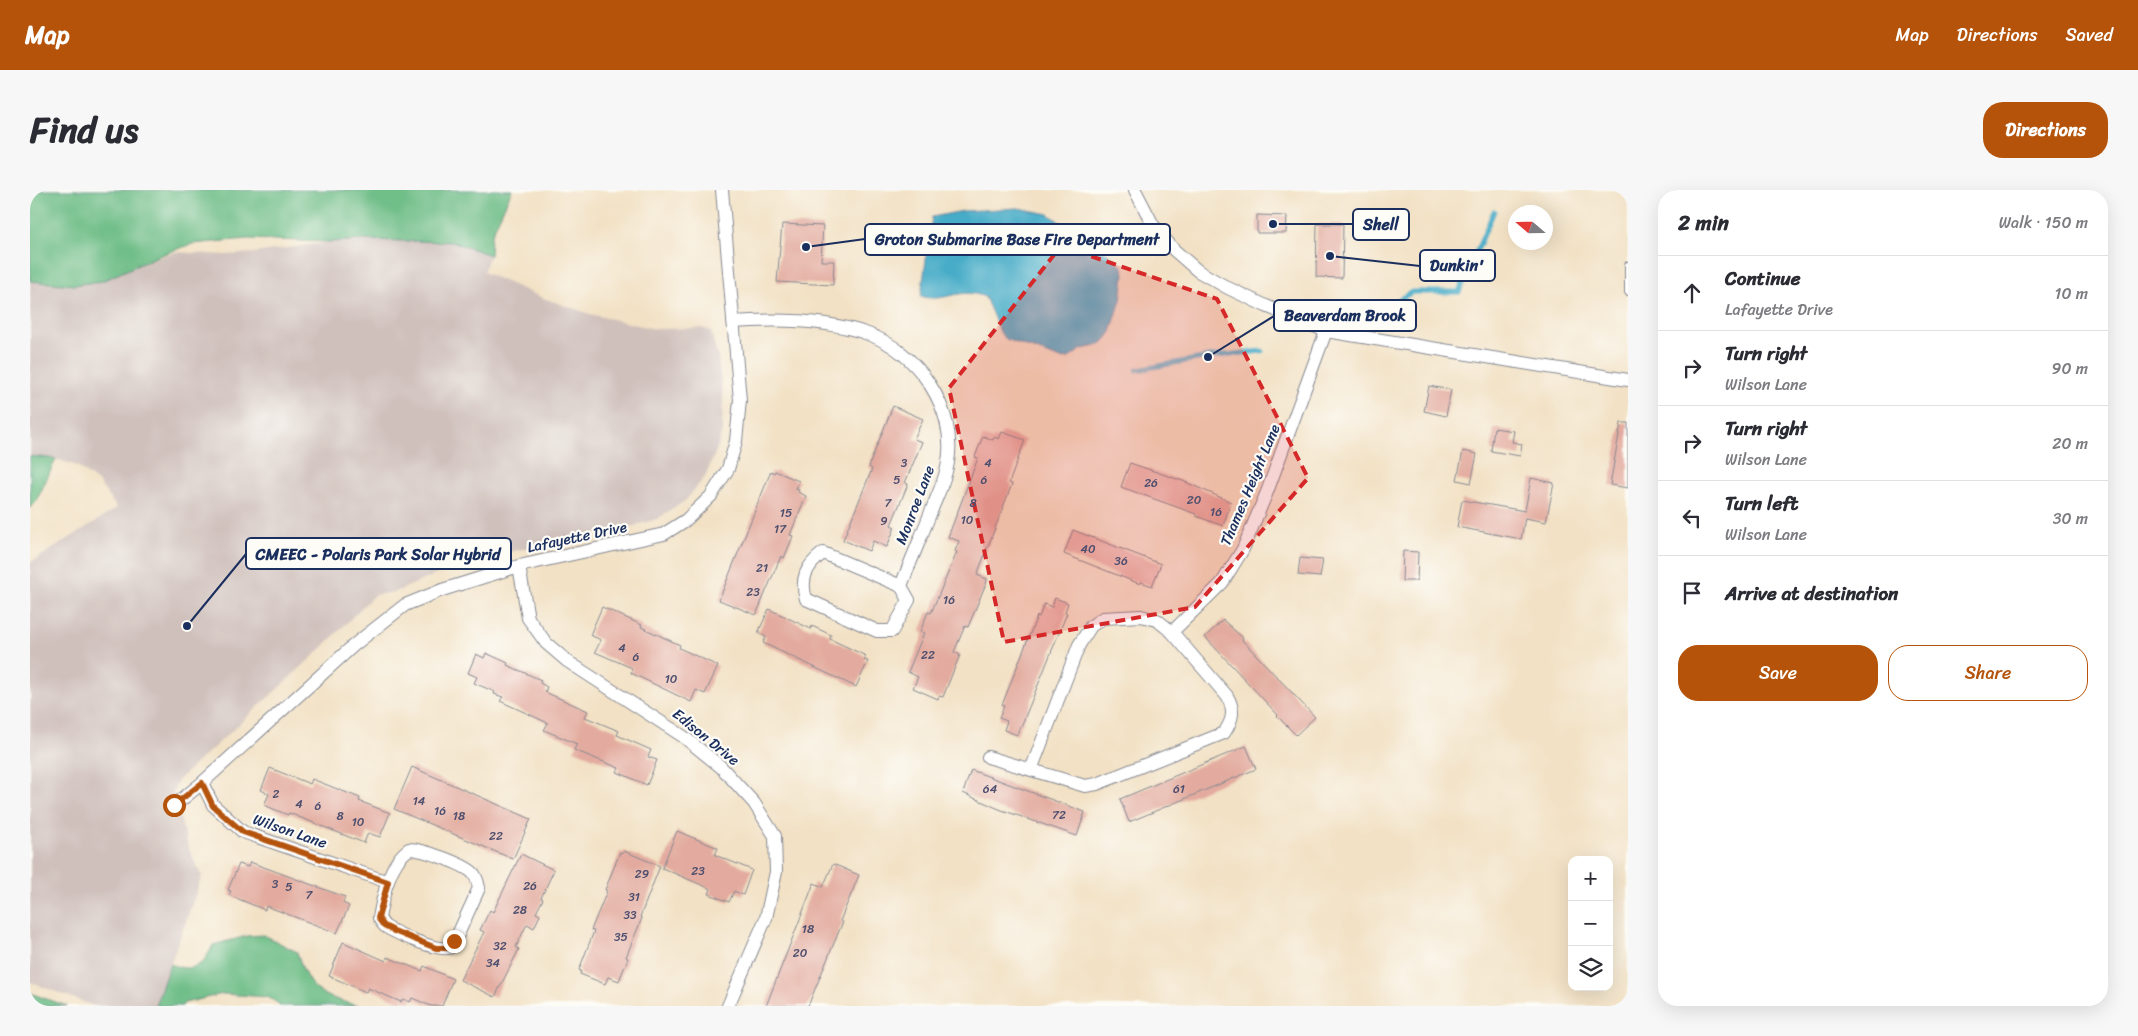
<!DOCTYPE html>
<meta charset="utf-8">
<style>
body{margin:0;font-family:Sriracha,sans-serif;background:#f7f7f7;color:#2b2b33}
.controls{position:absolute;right:15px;bottom:15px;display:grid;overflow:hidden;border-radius:10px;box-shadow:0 5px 20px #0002}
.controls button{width:45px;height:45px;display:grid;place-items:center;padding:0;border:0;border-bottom:1px solid #e1e1e2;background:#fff;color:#2b2b33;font:25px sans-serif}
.compass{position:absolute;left:1478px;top:15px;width:45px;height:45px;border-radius:50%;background:#fff;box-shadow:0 5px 20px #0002;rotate:290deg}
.stop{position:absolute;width:15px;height:15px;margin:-11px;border:4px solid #b45309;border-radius:50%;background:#fff}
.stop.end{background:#b45309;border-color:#fff;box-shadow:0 1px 5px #0008}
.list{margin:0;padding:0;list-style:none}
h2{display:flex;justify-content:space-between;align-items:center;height:65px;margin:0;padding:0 20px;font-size:21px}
h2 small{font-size:16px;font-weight:400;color:#7c7c81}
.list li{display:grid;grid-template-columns:32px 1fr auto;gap:15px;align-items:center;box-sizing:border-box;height:75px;padding:0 20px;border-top:1px solid #e1e1e2}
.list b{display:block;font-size:19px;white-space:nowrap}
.list p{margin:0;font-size:16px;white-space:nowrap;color:#7c7c81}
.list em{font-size:16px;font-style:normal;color:#7c7c81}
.actions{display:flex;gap:10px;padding:15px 20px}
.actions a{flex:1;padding:11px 0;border:1px solid #b45309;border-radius:20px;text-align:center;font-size:18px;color:#b45309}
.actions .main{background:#b45309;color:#fff}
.icon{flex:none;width:28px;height:28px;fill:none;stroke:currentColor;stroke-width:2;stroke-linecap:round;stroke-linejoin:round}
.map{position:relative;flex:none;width:1598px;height:816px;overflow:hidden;border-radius:20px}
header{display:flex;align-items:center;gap:30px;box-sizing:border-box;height:70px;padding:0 25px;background:#b45309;color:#fff}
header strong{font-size:24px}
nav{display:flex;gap:28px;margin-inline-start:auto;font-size:18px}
.intro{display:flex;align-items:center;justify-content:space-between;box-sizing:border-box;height:120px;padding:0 30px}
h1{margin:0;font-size:35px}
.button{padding:12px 22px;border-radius:20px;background:#b45309;color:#fff;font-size:18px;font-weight:700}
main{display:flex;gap:30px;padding:0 30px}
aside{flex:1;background:#fff;border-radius:20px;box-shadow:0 5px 20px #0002}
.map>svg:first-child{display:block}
.industrial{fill:#cfc0bb}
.forest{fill:#70be88;stroke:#467673}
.water{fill:#47acc7;stroke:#316e92}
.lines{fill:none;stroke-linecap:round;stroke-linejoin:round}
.stream{stroke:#47acc7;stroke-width:5}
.building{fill:#e3ab9f}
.service-casing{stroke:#868891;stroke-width:8}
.minor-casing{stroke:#868891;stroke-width:14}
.service{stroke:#fff;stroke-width:6}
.minor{stroke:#fff;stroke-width:12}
.route{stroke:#b45309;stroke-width:6}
.marked{fill:#d62828;fill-opacity:0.2;stroke:#d62828;stroke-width:4;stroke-dasharray:10 6;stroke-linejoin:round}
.labels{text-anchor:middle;stroke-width:4.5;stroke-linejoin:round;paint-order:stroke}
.number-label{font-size:12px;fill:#4d4e6e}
.street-label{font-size:15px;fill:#1b2f5e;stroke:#fdfcf7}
.leader{fill:none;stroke:#1b2f5e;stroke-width:2}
.callout-dot{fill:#1b2f5e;stroke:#fdfcf7;stroke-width:2}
.callout{fill:#fdfcf7;stroke:#1b2f5e;stroke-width:2}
.callout-label{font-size:16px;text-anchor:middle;font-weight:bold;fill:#1b2f5e}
</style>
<header>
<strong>Map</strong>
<nav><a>Map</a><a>Directions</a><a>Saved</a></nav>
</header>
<div class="intro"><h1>Find us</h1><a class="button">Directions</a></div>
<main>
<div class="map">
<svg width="1598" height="816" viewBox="0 0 1598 816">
<rect width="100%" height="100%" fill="#fdfcf7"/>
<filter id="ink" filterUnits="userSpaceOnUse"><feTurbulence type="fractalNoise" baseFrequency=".02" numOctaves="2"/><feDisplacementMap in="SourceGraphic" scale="10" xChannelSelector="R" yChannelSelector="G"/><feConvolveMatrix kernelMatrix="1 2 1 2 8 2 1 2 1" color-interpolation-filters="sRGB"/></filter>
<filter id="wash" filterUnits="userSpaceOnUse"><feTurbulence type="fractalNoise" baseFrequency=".0096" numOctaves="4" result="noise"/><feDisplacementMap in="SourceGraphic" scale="20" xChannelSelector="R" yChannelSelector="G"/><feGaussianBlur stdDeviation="1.12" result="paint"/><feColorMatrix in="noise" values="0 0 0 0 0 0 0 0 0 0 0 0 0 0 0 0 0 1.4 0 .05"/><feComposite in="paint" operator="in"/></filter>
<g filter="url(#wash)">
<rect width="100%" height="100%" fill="#f2e1c4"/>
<path class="industrial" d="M 331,50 L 423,52 L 460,65 L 453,82 L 513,108 L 560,124 L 625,139 L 673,138 L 681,141 L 688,169 L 693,208 L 692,241 L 687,259 L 675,287 L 655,311 L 627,329 L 603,336 L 474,363 L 428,375 L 365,402 L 344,405 L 290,460 L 148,590 L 143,603 L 159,660 L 172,686 L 125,816 L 64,816 L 0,792 L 0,373 L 87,318 L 69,293 L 47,276 L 26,269 L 0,266 L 0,91 L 44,95 L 145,62 L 196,65 L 223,63 L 300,52 Z"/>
<path class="forest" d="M 0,0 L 482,0 L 461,46 L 460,65 L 423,52 L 331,50 L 300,52 L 217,49 L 162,54 L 128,66 L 72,91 L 44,95 L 0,91 Z
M 0,266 L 26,269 L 6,312 L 0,318 Z
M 234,745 L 267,762 C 279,803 290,805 329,816 L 249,816 L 249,814 L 238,807 L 193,804 L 154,813 L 152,816 L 125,816 L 140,774 C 163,783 173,777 183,755 L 217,746 Z
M 0,803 L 37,816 L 0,816 Z"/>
<path class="water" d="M 988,18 L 1019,24 L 1047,45 L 1082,66 L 1093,77 L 1094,85 L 1091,110 L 1081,142 L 1076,149 L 1070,155 L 1052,159 L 1039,168 L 1031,169 L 976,149 L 971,144 L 955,107 C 929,96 914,114 891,106 L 902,27 L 933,21 Z"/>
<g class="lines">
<path class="stream" d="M 1343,125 L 1382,102 L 1429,102 L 1464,21
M 1107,180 L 1178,167 L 1232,161"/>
</g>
<g id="blocks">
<path class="building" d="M 1227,25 L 1257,26 L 1256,43 L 1227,43 Z
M 752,34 L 793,36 L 791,71 L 804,71 L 803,95 L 747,92 Z
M 1287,34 L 1313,34 L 1312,88 L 1286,87 Z
M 1399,196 L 1421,200 L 1416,226 L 1394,221 Z
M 863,216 L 893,229 L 884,249 L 892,252 L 875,293 L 878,294 L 861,335 L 865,337 L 857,357 L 843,351 L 839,361 L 813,350 L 842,279 L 839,277 L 842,268 Z
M 1591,233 L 1598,233 L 1598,298 L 1580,295 Z
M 1464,238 L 1484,241 L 1482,252 L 1492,254 L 1490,266 L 1461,261 Z
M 972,242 L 995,250 L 979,293 L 982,294 L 947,385 L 957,389 L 957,391 L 938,437 L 935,436 L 924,462 L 930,465 L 925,477 L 913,507 L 909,506 L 908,509 L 883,498 L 888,487 L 878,482 L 894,443 L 890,442 L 898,422 L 901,423 L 927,362 L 925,361 L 929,351 L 918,347 L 948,268 L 945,267 L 953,246 L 963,250 L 964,247 L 969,249 Z
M 1433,261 L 1447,264 L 1441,293 L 1427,290 Z
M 1100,273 L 1153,291 L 1201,312 L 1193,336 L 1166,326 L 1166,324 L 1091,297 Z
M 741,281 L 744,283 L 745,281 L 769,291 L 766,299 L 769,300 L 768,302 L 776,306 L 760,345 L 763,346 L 754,368 L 751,366 L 726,425 L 689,410 Z
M 1501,288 L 1524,293 L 1516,332 L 1495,328 L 1491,349 L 1427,337 L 1432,310 L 1495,321 Z
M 1043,340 L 1131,374 L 1122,396 L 1111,392 L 1110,394 L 1034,364 Z
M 1373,361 L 1388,362 L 1387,391 L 1372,391 Z
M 1270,368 L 1293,370 L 1290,387 L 1268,385 Z
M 1025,408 L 1038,413 L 1035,422 L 1037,423 L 991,537 L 990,536 L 987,545 L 974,540 L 977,531 L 969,528 L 974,516 L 972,515 L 1007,426 L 1009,427 L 1014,414 L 1022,417 Z
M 572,417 L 612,435 L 611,437 L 650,455 L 649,458 L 688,476 L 675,504 L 666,500 L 661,512 L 601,483 L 602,478 L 565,462 L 571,450 L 560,445 Z
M 739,419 L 781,439 L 782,436 L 801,445 L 800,449 L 836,466 L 834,470 L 838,471 L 826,497 L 733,453 L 736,447 L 728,443 Z
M 1193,430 L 1213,448 L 1212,450 L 1285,527 L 1266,545 L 1247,526 L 1248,525 L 1175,447 Z
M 456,463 L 478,473 L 477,475 L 511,490 L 510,493 L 517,497 L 515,502 L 558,521 L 555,527 L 589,541 L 587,545 L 621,560 L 618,567 L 627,570 L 617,595 L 587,582 L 589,578 L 544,560 L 547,554 L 514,540 L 518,533 L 470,511 L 473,507 L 464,504 L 465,502 L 444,493 L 447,487 L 438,483 L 446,464 L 454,468 Z
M 1216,556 L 1226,579 L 1099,632 L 1090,609 Z
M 382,577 L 501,629 L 483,669 L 364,619 Z
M 240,578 L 280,594 L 282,589 L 330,608 L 329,611 L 360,623 L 350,647 L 338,643 L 334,653 L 259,623 L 258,625 L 234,615 L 239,604 L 231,600 Z
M 941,580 L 1055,622 L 1047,646 L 969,619 L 933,603 Z
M 647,641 L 688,658 L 685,665 L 722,680 L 713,705 L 704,701 L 699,712 L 679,704 L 681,699 L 632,678 Z
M 594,661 L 630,676 L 610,727 L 612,728 L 596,767 L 598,768 L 589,791 L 578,787 L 575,794 L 550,784 L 551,781 L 549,780 L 564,741 L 561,740 L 577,701 L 575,700 L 590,662 L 593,663 Z
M 491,664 L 524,680 L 511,708 L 513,709 L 506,723 L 510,725 L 504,738 L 497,734 L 486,757 L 489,759 L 465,807 L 430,790 L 454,742 L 450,740 L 460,720 L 463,722 Z
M 220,672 L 315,707 L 313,713 L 319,716 L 307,743 L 236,716 L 235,720 L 199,705 L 201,701 L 198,700 L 209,674 L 218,677 Z
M 803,674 L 829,685 L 810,731 L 813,732 L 809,741 L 778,816 L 736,816 L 784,693 L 793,697 Z
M 313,752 L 356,771 L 357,767 L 392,781 L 394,776 L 423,789 L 412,816 L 401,816 L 382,808 L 380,812 L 373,809 L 371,812 L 338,798 L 336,802 L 299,786 Z"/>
</g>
</g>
<g filter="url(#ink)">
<use href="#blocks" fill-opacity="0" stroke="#868891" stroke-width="1"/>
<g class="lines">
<defs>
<path id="service" d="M 1598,75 L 1598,102"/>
<path id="minor" d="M 1105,0 L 1123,35 L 1144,60 L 1168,81 L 1198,98 L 1236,116 L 1296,141 L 1598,190
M 703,132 C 746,129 796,129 838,144 C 888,162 927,219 918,272 C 916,288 908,304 902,319 C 892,345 881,370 871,396 L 879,410 L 862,441 L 847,441 L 776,409 C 770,389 776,376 793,363 L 871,396
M 489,376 L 498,428 L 516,453 L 537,471 L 654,547 L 691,577 L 724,613 L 745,646 L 746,682 L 736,728 L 698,816
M 1142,442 L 1192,393 L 1213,359 L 1237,302 L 1296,141
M 958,567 L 1055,596 L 1067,594 L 1194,543 C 1203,530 1205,520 1197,506 L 1142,442 L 1127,430 L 1111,426 L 1073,428 L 1061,436 L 1049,455 L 1001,580
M 172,593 L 183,615 L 213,642 L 358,692
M 145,615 L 172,593 L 324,455 L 375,415 L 412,400 L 489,376 L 634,344 L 656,330 L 681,306 L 698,279 L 706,251 L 710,210 L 692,0
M 379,659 C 392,659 434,674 443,683 C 447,687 448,693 449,698 L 425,751 L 419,758 C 405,761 368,744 356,737 C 353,735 351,731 349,728 C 353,706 359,673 379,659 Z"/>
</defs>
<use href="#service" class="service-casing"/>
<use href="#minor" class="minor-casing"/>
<use href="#service" class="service"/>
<use href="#minor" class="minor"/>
</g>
</g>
<g class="lines" filter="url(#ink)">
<path class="route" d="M 144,615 L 172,593 L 183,616 L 213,642 L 358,692 L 348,728 L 354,736 L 364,741 L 406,758 L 419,758 L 424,751"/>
</g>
<path class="marked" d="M 1031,56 L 1187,109 L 1278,288 L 1165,417 L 974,452 L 919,198 Z"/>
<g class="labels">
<g class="number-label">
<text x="874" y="277">3</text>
<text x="958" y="277">4</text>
<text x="867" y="294">5</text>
<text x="954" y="294">6</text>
<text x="1121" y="297">26</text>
<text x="1164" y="314">20</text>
<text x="858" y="317">7</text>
<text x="943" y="317">8</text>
<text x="1186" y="326">16</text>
<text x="756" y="327">15</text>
<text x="937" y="334">10</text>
<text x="854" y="335">9</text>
<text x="750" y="343">17</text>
<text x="1058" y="363">40</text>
<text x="1091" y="375">36</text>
<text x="732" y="382">21</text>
<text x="723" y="406">23</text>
<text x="919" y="414">16</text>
<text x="592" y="462">4</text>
<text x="898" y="469">22</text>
<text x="606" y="471">6</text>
<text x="641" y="493">10</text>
<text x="960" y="603">64</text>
<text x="1149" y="603">61</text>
<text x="246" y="608">2</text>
<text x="389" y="615">14</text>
<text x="269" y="618">4</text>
<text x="288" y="620">6</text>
<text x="410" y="625">16</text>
<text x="1029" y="629">72</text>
<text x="310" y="630">8</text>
<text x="429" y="630">18</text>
<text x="328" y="636">10</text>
<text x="466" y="650">22</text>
<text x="668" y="685">23</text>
<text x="612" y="688">29</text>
<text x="245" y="698">3</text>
<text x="500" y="700">26</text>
<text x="259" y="701">5</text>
<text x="279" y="709">7</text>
<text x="604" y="711">31</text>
<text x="490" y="724">28</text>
<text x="600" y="729">33</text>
<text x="778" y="743">18</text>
<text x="591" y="751">35</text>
<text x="470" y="760">32</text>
<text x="770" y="767">20</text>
<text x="463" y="777">34</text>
</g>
<g class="street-label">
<text transform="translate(1220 295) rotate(-67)" y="5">Thames Height Lane</text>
<text transform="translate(885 315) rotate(-69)" y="5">Monroe Lane</text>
<text transform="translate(547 347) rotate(-12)" y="5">Lafayette Drive</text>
<text transform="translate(676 547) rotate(39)" y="5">Edison Drive</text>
<text transform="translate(260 641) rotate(19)" y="5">Wilson Lane</text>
</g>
</g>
<path class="leader" d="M1243 34L1323 34M776 57L835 49M1300 66L1390 76M1178 167L1244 126M157 436L216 364"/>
<g class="callout-dot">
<circle cx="1243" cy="34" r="5"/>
<circle cx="776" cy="57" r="5"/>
<circle cx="1300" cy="66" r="5"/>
<circle cx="1178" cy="167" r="5"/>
<circle cx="157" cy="436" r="5"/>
</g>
<g class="callout">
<rect x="1323" y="19" width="56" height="31" rx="5"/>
<rect x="835" y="34" width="305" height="31" rx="5"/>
<rect x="1390" y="60" width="75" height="31" rx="5"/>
<rect x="1244" y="110" width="142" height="31" rx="5"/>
<rect x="216" y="348" width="265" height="31" rx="5"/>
</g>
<g class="callout-label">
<text x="1351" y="40">Shell</text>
<text x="987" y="55">Groton Submarine Base Fire Department</text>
<text x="1427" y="81">Dunkin'</text>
<text x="1315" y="131">Beaverdam Brook</text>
<text x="348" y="370">CMEEC - Polaris Park Solar Hybrid</text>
</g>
</svg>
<div class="controls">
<button>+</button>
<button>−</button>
<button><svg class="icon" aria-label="layers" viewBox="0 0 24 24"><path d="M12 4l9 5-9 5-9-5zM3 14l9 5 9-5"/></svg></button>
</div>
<svg class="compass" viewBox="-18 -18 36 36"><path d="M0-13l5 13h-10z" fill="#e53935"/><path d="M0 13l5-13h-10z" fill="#7c7c81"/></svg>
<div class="stop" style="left:144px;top:615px"></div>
<div class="stop end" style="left:424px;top:751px"></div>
</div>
<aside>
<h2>2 min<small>Walk · 150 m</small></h2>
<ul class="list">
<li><svg class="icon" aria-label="ahead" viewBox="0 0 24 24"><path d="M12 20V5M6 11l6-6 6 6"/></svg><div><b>Continue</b><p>Lafayette Drive</p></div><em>10 m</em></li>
<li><svg class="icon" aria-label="right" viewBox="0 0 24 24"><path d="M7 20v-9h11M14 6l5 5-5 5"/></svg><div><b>Turn right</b><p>Wilson Lane</p></div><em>90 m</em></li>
<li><svg class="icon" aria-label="right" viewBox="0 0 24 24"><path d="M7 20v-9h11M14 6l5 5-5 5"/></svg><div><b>Turn right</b><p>Wilson Lane</p></div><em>20 m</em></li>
<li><svg class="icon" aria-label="left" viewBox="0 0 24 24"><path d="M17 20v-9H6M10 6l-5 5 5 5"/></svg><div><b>Turn left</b><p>Wilson Lane</p></div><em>30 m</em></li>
<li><svg class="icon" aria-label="arrive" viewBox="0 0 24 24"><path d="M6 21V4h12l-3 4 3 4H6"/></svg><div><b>Arrive at destination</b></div></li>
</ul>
<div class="actions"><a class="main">Save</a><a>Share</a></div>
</aside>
</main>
